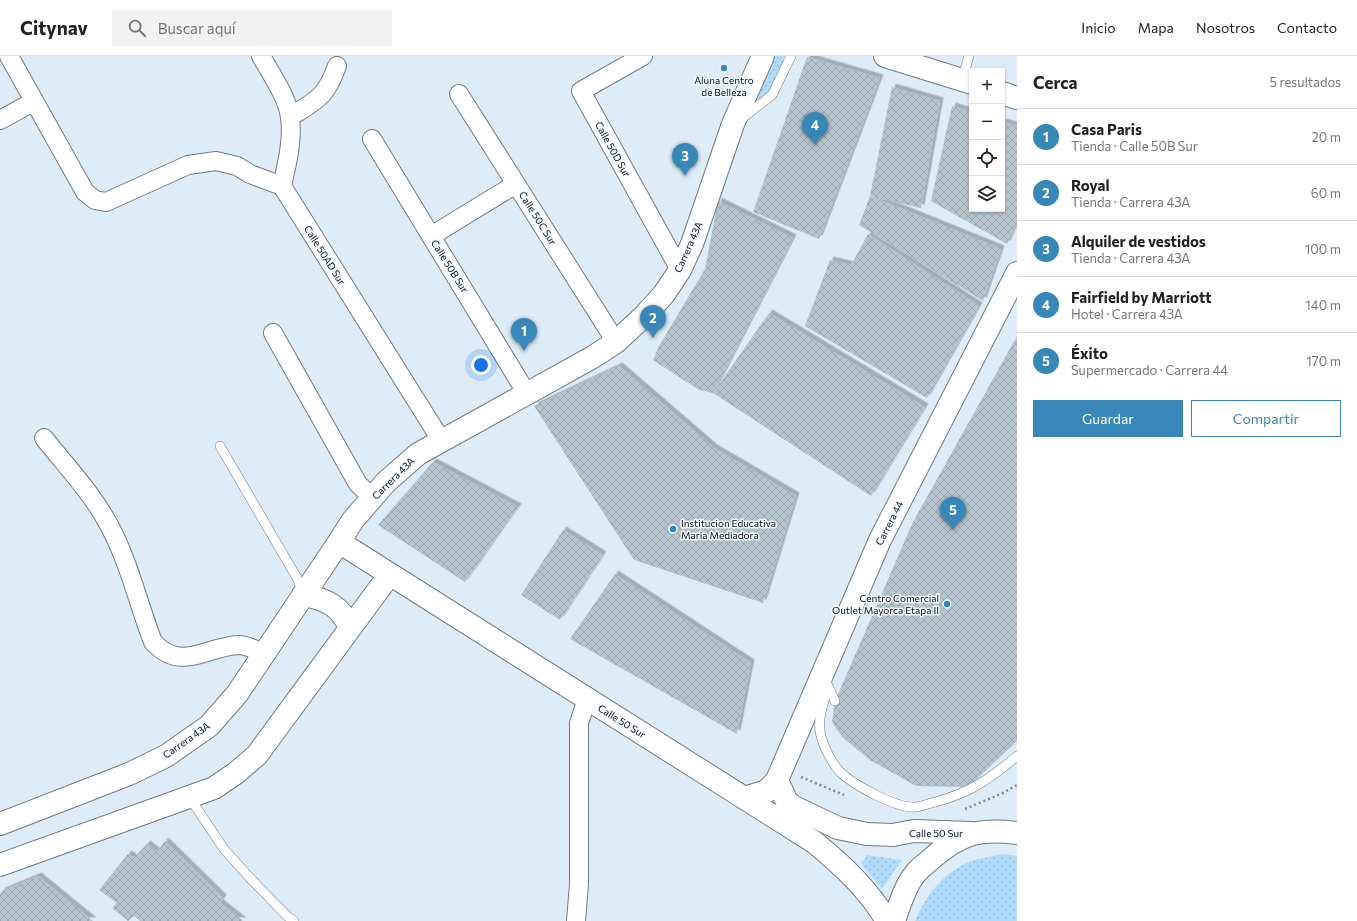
<!DOCTYPE html>
<html lang="es">
<meta charset="utf-8">
<style>
body{margin:0;font-family:Commissioner,sans-serif;background:#f2f2f2;color:#222}
.controls{position:absolute;right:12px;top:12px;display:grid;overflow:hidden;border-radius:0px;box-shadow:0 1px 3px #0004}
.controls button{width:36px;height:36px;display:grid;place-items:center;padding:0;border:0;border-bottom:1px solid #e0e0e0;background:#fff;color:#222;font:20px sans-serif}
.you{position:absolute;left:481px;top:309px;width:14px;height:14px;margin:-10px;border:3px solid #fff;border-radius:50%;background:#1a73e8;box-shadow:0 0 0 6px #1a73e833}
.badge{display:grid;place-items:center;width:26px;height:26px;border-radius:50%;background:#3788b9;color:#fff;font-size:13px;font-weight:700}
.pin{position:absolute;translate:-50% -33px;filter:drop-shadow(0 1px 2px #0008)}
.pin::after{content:'';position:absolute;top:21px;width:14px;height:12px;background:inherit;clip-path:polygon(0 0,100% 0,50% 100%)}
.list{margin:0;padding:0;list-style:none}
h2{display:flex;justify-content:space-between;align-items:center;height:52px;margin:0;padding:0 16px;font-size:17px}
h2 small{font-size:13px;font-weight:400;color:#767676}
.list li{display:grid;grid-template-columns:26px 1fr auto;gap:12px;align-items:center;box-sizing:border-box;height:56px;padding:0 16px;border-top:1px solid #e0e0e0}
.list b{display:block;font-size:15px;white-space:nowrap}
.list p{margin:0;font-size:13px;white-space:nowrap;color:#767676}
.list em{font-size:13px;font-style:normal;color:#767676}
.actions{display:flex;gap:8px;padding:12px 16px}
.actions a{flex:1;padding:9px 0;border:1px solid #3788b9;border-radius:0px;text-align:center;font-size:14px;color:#3788b9}
.actions .main{background:#3788b9;color:#fff}
.icon{flex:none;width:22px;height:22px;fill:none;stroke:currentColor;stroke-width:2;stroke-linecap:round;stroke-linejoin:round}
.map{position:relative;flex:none;width:1017px;height:865px;overflow:hidden}
header{display:flex;align-items:center;gap:24px;box-sizing:border-box;height:56px;padding:0 20px;background:#fff;border-bottom:1px solid #e0e0e0}
header strong{font-size:19px}
nav{display:flex;gap:22px;margin-inline-start:auto;font-size:14px}
.search{width:280px;height:36px;background:#f2f2f2;display:flex;align-items:center;gap:10px;box-sizing:border-box;padding:0 14px;border-radius:0px;color:#767676;font-size:15px}
main{display:flex}
aside{flex:1;background:#fff}
.map>svg:first-child{display:block}
.grass{fill:url(#grass-dots)}
.building{fill:url(#building-cross-hatch);filter:url(#shadow)}
.lines{fill:none;stroke-linecap:round;stroke-linejoin:round}
.lane-casing{stroke:#6e7b84;stroke-width:10}
.street-casing{stroke:#6e7b84;stroke-width:20}
.secondary-casing{stroke:#6e7b84;stroke-width:24}
.primary-casing{stroke:#6e7b84;stroke-width:24}
.path{stroke:#808a92;stroke-width:2.5;stroke-dasharray:2 3;stroke-linecap:butt}
.lane{stroke:#fff;stroke-width:9}
.street{stroke:#fff;stroke-width:18}
.secondary{stroke:#fff;stroke-width:22}
.primary{stroke:#fff;stroke-width:22}
.poi-dot{fill:#3788b9;stroke:#f0f8ff;stroke-width:1.5}
.labels{text-anchor:middle;stroke-width:3;stroke-linejoin:round;paint-order:stroke}
.poi-label{font-size:10px;fill:#0c1115;stroke:#f0f8ff}
.street-label{font-size:10px;fill:#0c1115;stroke:#f0f8ff}
</style>
<header>
<strong>Citynav</strong>
<div class="search"><svg class="icon" aria-label="search" viewBox="0 0 24 24"><circle cx="10" cy="10" r="6"/><path d="M15 15l6 6"/></svg>Buscar aquí</div>
<nav><a>Inicio</a><a>Mapa</a><a>Nosotros</a><a>Contacto</a></nav>
</header>
<main>
<div class="map">
<svg width="1017" height="865" viewBox="0 0 1017 865">
<defs>
<pattern id="grass-dots" width="8" height="8" patternUnits="userSpaceOnUse"><rect width="8" height="8" fill="#aedbfb"/><path d="M2 2h.1M6 6h.1" fill="none" stroke="#94bbd6" stroke-width="1.8" stroke-linecap="round"/></pattern>
<pattern id="building-cross-hatch" width="8" height="8" patternUnits="userSpaceOnUse"><rect width="8" height="8" fill="#b6c4ce"/><path d="M0 0l8 8M0 8l8-8" fill="none" stroke="#9ba7b0"/></pattern>
<filter id="shadow"><feDropShadow dx="3.5" dy="-3.5" stdDeviation="0" flood-color="#0004"/></filter>
</defs>
<rect width="100%" height="100%" fill="#ddecf7"/>
<path class="grass" d="M 774,0 L 785,0 L 768,38 L 756,47 Z
M 1001,798 L 1017,800 L 1017,865 L 915,865 C 926,839 944,816 971,805 C 980,802 992,801 1001,798 Z
M 867,799 L 902,804 L 882,833 L 861,808 Z"/>
<path class="building" d="M 807,1 L 880,22 L 819,183 L 753,156 Z
M 892,31 L 940,45 L 921,152 L 870,140 Z
M 952,50 L 972,56 L 972,153 L 1002,153 L 1002,66 L 1017,70 L 1017,166 L 1007,188 L 931,145 Z
M 870,140 L 1001,193 L 983,245 L 859,169 Z
M 718,145 L 793,182 L 713,337 L 699,334 L 653,304 L 659,290 L 705,213 Z
M 868,178 L 979,250 L 927,342 L 805,270 L 830,204 L 851,209 Z
M 769,257 L 925,351 L 871,440 L 713,337 Z
M 1017,280 L 1017,685 L 968,731 L 916,730 L 870,704 L 842,681 L 832,666 L 835,645 L 913,466 Z
M 619,310 L 714,392 L 796,440 L 763,547 L 634,504 L 534,350 Z
M 433,406 L 518,451 L 465,526 L 378,469 Z
M 563,474 L 603,499 L 560,564 L 521,539 Z
M 615,518 L 751,607 L 737,678 L 570,583 Z
M 165,785 L 223,842 L 220,847 L 243,865 L 140,865 L 134,860 L 128,865 L 112,852 L 117,847 L 99,834 L 128,798 L 134,802 L 147,788 L 157,796 Z
M 38,820 L 93,865 L 0,865 L 0,838 L 2,835 Z"/>
<g class="lines">
<defs>
<path id="lane" d="M 962,24 L 969,0
M 741,63 L 772,39 L 791,0
M 220,390 L 297,522 L 303,538
M 827,628 L 835,645
M 828,631 C 824,645 818,660 820,675 C 822,688 831,706 840,716 C 854,729 897,753 916,751 C 923,750 930,747 936,746 C 971,736 990,723 1017,700
M 189,741 L 224,793 L 250,822 L 287,860 L 294,865"/>
<path id="street" d="M 9,0 L 85,136 L 95,144 L 106,146 L 188,109 L 216,105 L 237,110 L 250,118 L 282,130
M 261,0 C 270,16 289,44 290,62 C 293,84 287,108 282,130 L 441,384
M 643,0 L 581,35 L 680,214
M 459,38 L 616,286
M 290,61 C 317,44 326,41 337,10
M 0,64 L 33,46
M 372,83 L 527,338
M 431,180 L 516,128
M 273,277 L 358,428 L 373,442
M 44,382 C 66,410 92,437 109,469 C 129,506 138,547 153,586 C 182,617 206,590 239,589 C 247,589 257,595 265,597
M 576,865 L 579,828 L 579,667 L 587,643"/>
<path id="secondary" d="M 885,0 L 972,27
M 1002,37 L 1017,42
M 339,486 L 353,464 L 386,426 L 418,398 L 593,301 L 616,286 L 644,260 L 664,238 L 680,214 L 692,188 L 733,68 L 763,0
M 971,777 L 914,775 L 893,779 L 867,778 L 838,772 L 794,751 L 787,746 L 777,724 L 880,484 L 1017,217"/>
<path id="primary" d="M 303,539 C 326,543 341,550 350,572
M 744,742 L 767,735 L 777,724
M 0,768 L 129,718 L 166,700 L 209,670 L 237,638 L 339,486 L 814,786 C 842,809 869,834 887,865
M 0,809 L 214,732 L 236,717 L 257,699 L 390,518
M 894,865 C 899,850 905,830 915,818 C 919,812 926,808 931,803 C 960,778 978,772 1017,777"/>
</defs>
<use href="#lane" class="lane-casing"/>
<use href="#street" class="street-casing"/>
<use href="#secondary" class="secondary-casing"/>
<use href="#primary" class="primary-casing"/>
<path class="path" d="M 801,721 L 844,739
M 965,753 L 1003,737 L 1017,729"/>
<use href="#lane" class="lane"/>
<use href="#street" class="street"/>
<use href="#secondary" class="secondary"/>
<use href="#primary" class="primary"/>
</g>
<g class="poi-dot">
<circle cx="724" cy="12" r="4"/>
<circle cx="673" cy="473" r="4"/>
<circle cx="947" cy="548" r="4"/>
</g>
<g class="labels">
<g class="poi-label">
<text x="724" y="28">Aluna Centro<tspan x="724" dy="12">de Belleza</tspan></text>
<text x="681" y="471" text-anchor="start">Institucion Educativa<tspan x="681" dy="12">Maria Mediadora</tspan></text>
<text x="939" y="546" text-anchor="end">Centro Comercial<tspan x="939" dy="12">Outlet Mayorca Etapa II</tspan></text>
</g>
<g class="street-label">
<text transform="translate(613 93) rotate(61)" y="4">Calle 50D Sur</text>
<text transform="translate(538 162) rotate(58)" y="4">Calle 50C Sur</text>
<text transform="translate(688 191) rotate(-66)" y="4">Carrera 43A</text>
<text transform="translate(325 199) rotate(58)" y="4">Calle 50AD Sur</text>
<text transform="translate(450 210) rotate(58)" y="4">Calle 50B Sur</text>
<text transform="translate(393 422) rotate(-45)" y="4">Carrera 43A</text>
<text transform="translate(889 467) rotate(-63)" y="4">Carrera 44</text>
<text transform="translate(622 665) rotate(32)" y="4">Calle 50 Sur</text>
<text transform="translate(186 684) rotate(-35)" y="4">Carrera 43A</text>
<text x="936" y="781">Calle 50 Sur</text>
</g>
</g>
</svg>
<div class="controls">
<button>+</button>
<button>−</button>
<button><svg class="icon" aria-label="locate" viewBox="0 0 24 24"><circle cx="12" cy="12" r="6"/><path d="M12 2v4M12 18v4M2 12h4M18 12h4"/></svg></button>
<button><svg class="icon" aria-label="layers" viewBox="0 0 24 24"><path d="M12 4l9 5-9 5-9-5zM3 14l9 5 9-5"/></svg></button>
</div>
<div class="you"></div>
<div class="pin badge" style="left:524px;top:295px">1</div>
<div class="pin badge" style="left:653px;top:282px">2</div>
<div class="pin badge" style="left:685px;top:120px">3</div>
<div class="pin badge" style="left:815px;top:89px">4</div>
<div class="pin badge" style="left:953px;top:474px">5</div>
</div>
<aside>
<h2>Cerca<small>5 resultados</small></h2>
<ul class="list">
<li><span class="badge">1</span><div><b>Casa Paris</b><p>Tienda · Calle 50B Sur</p></div><em>20 m</em></li>
<li><span class="badge">2</span><div><b>Royal</b><p>Tienda · Carrera 43A</p></div><em>60 m</em></li>
<li><span class="badge">3</span><div><b>Alquiler de vestidos</b><p>Tienda · Carrera 43A</p></div><em>100 m</em></li>
<li><span class="badge">4</span><div><b>Fairfield by Marriott</b><p>Hotel · Carrera 43A</p></div><em>140 m</em></li>
<li><span class="badge">5</span><div><b>Éxito</b><p>Supermercado · Carrera 44</p></div><em>170 m</em></li>
</ul>
<div class="actions"><a class="main">Guardar</a><a>Compartir</a></div>
</aside>
</main>
